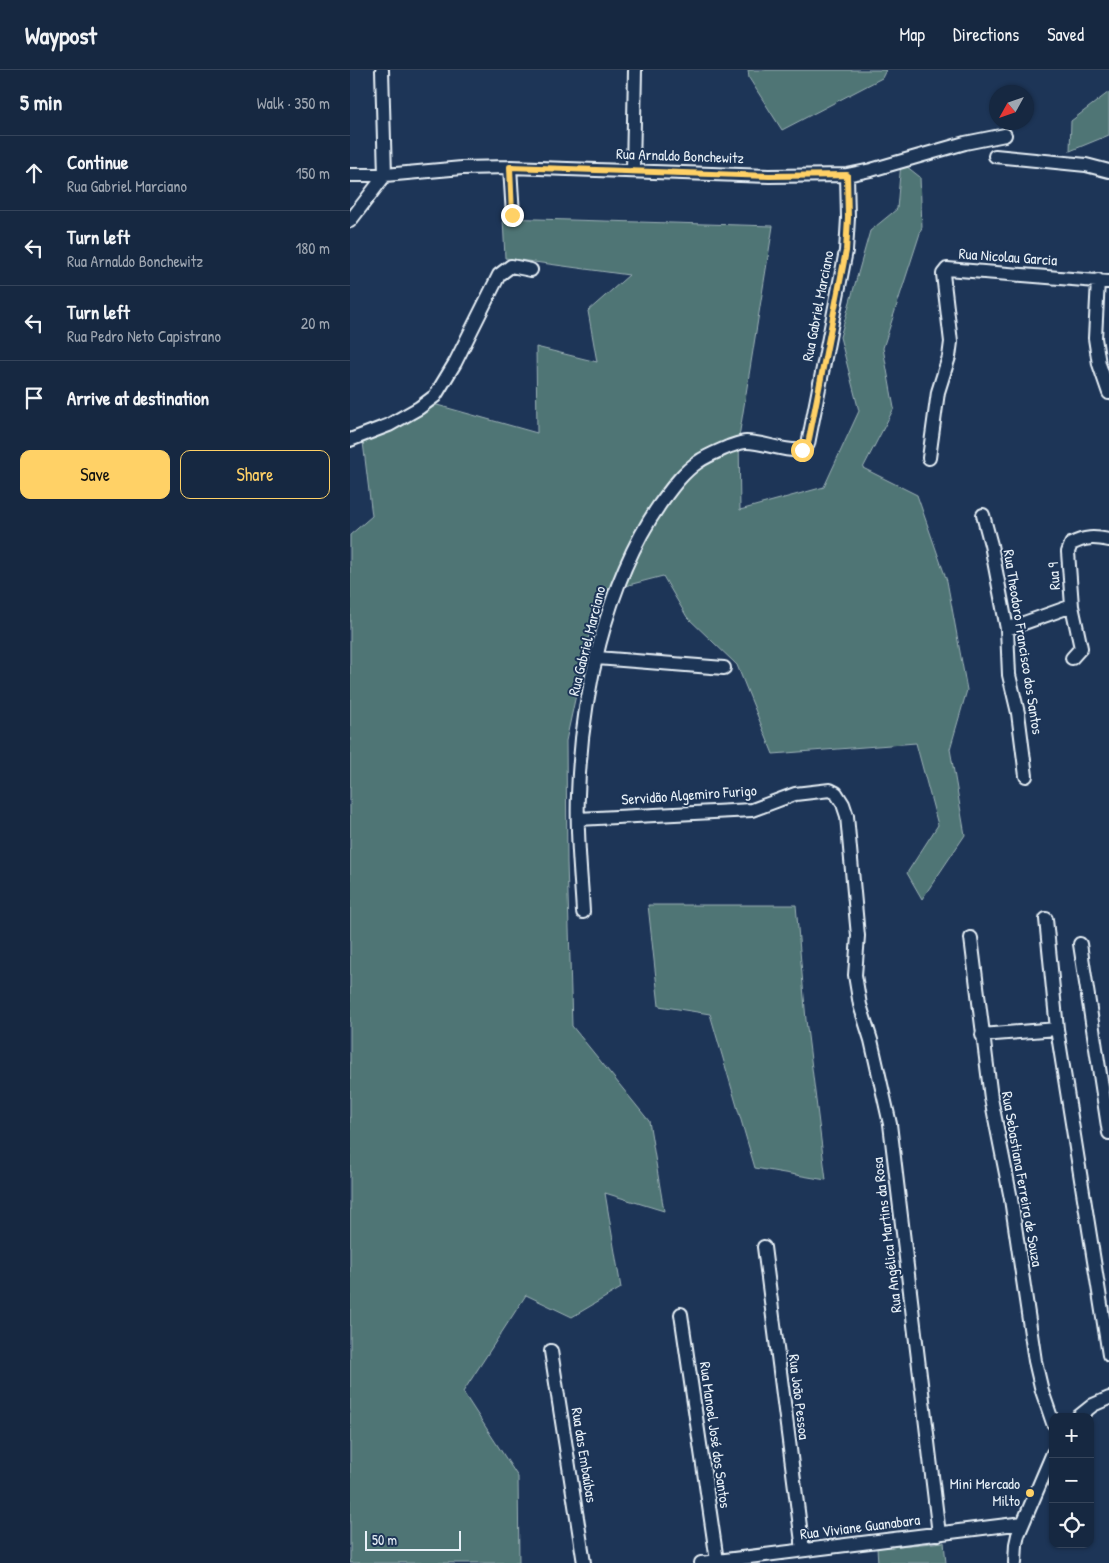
<!DOCTYPE html>
<meta charset="utf-8">
<style>
body{margin:0;font-family:"Patrick Hand",sans-serif;background:#23344c;color:#f1f3f6}
.controls{position:absolute;right:15px;bottom:15px;display:grid;overflow:hidden;border-radius:10px;box-shadow:0 1px 4px #0004}
.controls button{width:45px;height:45px;display:grid;place-items:center;padding:0;border:0;border-bottom:1px solid #35445a;background:#162841;color:#f1f3f6;font:25px sans-serif}
.compass{position:absolute;left:639px;top:15px;width:45px;height:45px;border-radius:50%;background:#162841;box-shadow:0 1px 4px #0004;rotate:230deg}
.scale{position:absolute;left:15px;bottom:12px;width:96px;box-sizing:border-box;padding-left:5px;border:2px solid #e8f1f8;border-top:0;font-size:14px;line-height:18px;white-space:nowrap;color:#e8f1f8;-webkit-text-stroke:4px #1d3557;paint-order:stroke}
.stop{position:absolute;width:15px;height:15px;margin:-11px;border:4px solid #ffd166;border-radius:50%;background:#fff}
.stop.end{background:#ffd166;border-color:#fff;box-shadow:0 1px 5px #0008}
.list{margin:0;padding:0;list-style:none}
h2{display:flex;justify-content:space-between;align-items:center;height:65px;margin:0;padding:0 20px;font-size:21px}
h2 small{font-size:16px;font-weight:400;color:#9ea6b1}
.list li{display:grid;grid-template-columns:32px 1fr auto;gap:15px;align-items:center;box-sizing:border-box;height:75px;padding:0 20px;border-top:1px solid #35445a}
.list b{display:block;font-size:19px;white-space:nowrap}
.list p{margin:0;font-size:16px;white-space:nowrap;color:#9ea6b1}
.list em{font-size:16px;font-style:normal;color:#9ea6b1}
.actions{display:flex;gap:10px;padding:15px 20px}
.actions a{flex:1;padding:11px 0;border:1px solid #ffd166;border-radius:10px;text-align:center;font-size:18px;color:#ffd166}
.actions .main{background:#ffd166;color:#111}
.icon{flex:none;width:28px;height:28px;fill:none;stroke:currentColor;stroke-width:2;stroke-linecap:round;stroke-linejoin:round}
.map{position:relative;flex:none;width:759px;height:1493px;overflow:hidden}
header{display:flex;align-items:center;gap:30px;box-sizing:border-box;height:70px;padding:0 25px;background:#162841;border-bottom:1px solid #35445a}
header strong{font-size:24px}
nav{display:flex;gap:28px;margin-inline-start:auto;font-size:18px}
main{display:flex}
aside{flex:1;background:#162841}
.map>svg:first-child{display:block}
.green{fill:#507475;stroke:#9cb2b6}
.lines{fill:none;stroke-linecap:round;stroke-linejoin:round}
.minor-casing{stroke:#e8f1f8;stroke-width:16}
.minor{stroke:#1d3557;stroke-width:12}
.route{stroke:#ffd166;stroke-width:6}
.poi-dot{fill:#ffd166;stroke:#1d3557;stroke-width:2}
.labels{text-anchor:middle;stroke-width:4;stroke-linejoin:round;paint-order:stroke}
.street-label{font-size:15px;fill:#e8f1f8;stroke:#1d3557}
.poi-label{font-size:15px;fill:#e8f1f8;stroke:#1d3557;text-anchor:end}
</style>
<header>
<strong>Waypost</strong>
<nav><a>Map</a><a>Directions</a><a>Saved</a></nav>
</header>
<main>
<aside>
<h2>5 min<small>Walk · 350 m</small></h2>
<ul class="list">
<li><svg class="icon" aria-label="ahead" viewBox="0 0 24 24"><path d="M12 20V5M6 11l6-6 6 6"/></svg><div><b>Continue</b><p>Rua Gabriel Marciano</p></div><em>150 m</em></li>
<li><svg class="icon" aria-label="left" viewBox="0 0 24 24"><path d="M17 20v-9H6M10 6l-5 5 5 5"/></svg><div><b>Turn left</b><p>Rua Arnaldo Bonchewitz</p></div><em>180 m</em></li>
<li><svg class="icon" aria-label="left" viewBox="0 0 24 24"><path d="M17 20v-9H6M10 6l-5 5 5 5"/></svg><div><b>Turn left</b><p>Rua Pedro Neto Capistrano</p></div><em>20 m</em></li>
<li><svg class="icon" aria-label="arrive" viewBox="0 0 24 24"><path d="M6 21V4h12l-3 4 3 4H6"/></svg><div><b>Arrive at destination</b></div></li>
</ul>
<div class="actions"><a class="main">Save</a><a>Share</a></div>
</aside>
<div class="map">
<svg width="759" height="1493" viewBox="0 0 759 1493">
<rect width="100%" height="100%" fill="#1d3557"/>
<filter id="ink" filterUnits="userSpaceOnUse"><feTurbulence type="fractalNoise" baseFrequency=".02" numOctaves="2"/><feDisplacementMap in="SourceGraphic" scale="10" xChannelSelector="R" yChannelSelector="G"/><feConvolveMatrix kernelMatrix="1 2 1 2 8 2 1 2 1" color-interpolation-filters="sRGB"/></filter>
<g filter="url(#ink)">
<path class="green" d="M 398,0 L 536,0 L 532,8 L 432,60 L 399,8 Z
M 759,22 L 759,65 L 720,81 L 721,51 Z
M 551,92 L 570,107 L 572,157 L 533,278 L 544,338 L 513,398 L 567,425 L 597,511 L 617,620 L 600,679 L 615,765 L 572,829 L 557,803 L 588,755 L 566,673 L 423,684 L 387,595 L 337,547 L 313,506 L 248,523 L 216,671 L 217,792 L 222,956 L 299,1051 L 314,1141 L 255,1123 L 271,1218 L 222,1247 L 176,1225 L 113,1322 L 168,1407 L 169,1493 L 0,1493 L 0,465 L 22,446 L 13,372 L 87,335 L 187,363 L 186,277 L 247,292 L 238,241 L 279,205 L 155,188 L 153,148 L 423,156 L 389,367 L 390,440 L 474,417 L 509,341 L 490,267 L 520,161 L 547,139 Z
M 298,835 L 446,835 L 456,950 L 476,1110 L 405,1098 L 360,944 L 309,936 Z
M 594,1472 L 596,1493 L 528,1493 L 527,1478 Z"/>
<g class="lines">
<defs>
<path id="minor" d="M 645,86 L 736,95 L 759,101
M 160,97 L 163,145
M 283,100 L 285,0
M 0,105 L 35,105 L 112,98 L 160,97 L 419,106 L 497,105 L 521,100 L 615,73 L 655,65
M 0,151 L 35,105 L 32,0
M 748,210 L 745,268 L 749,294 L 759,323
M 0,370 L 39,355 L 69,338 L 85,326 L 105,293 L 149,205 L 161,196 L 181,200
M 579,388 L 588,322 L 599,287 L 601,272 L 593,204 L 597,199 L 759,212
M 633,445 L 641,475 L 657,559 L 659,605 L 668,643 L 676,706
M 657,559 L 722,536 L 718,482 L 721,474 C 735,467 744,467 759,470
M 247,588 L 374,598
M 722,588 L 731,578 L 722,536
M 228,749 L 402,740 L 445,724 L 480,720 L 486,723 L 493,734 L 497,746 L 508,866 L 505,905 L 510,935 L 521,970 L 540,1054 L 589,1464
M 233,842 C 231,804 226,764 228,725 C 231,629 255,514 310,434 C 321,419 332,403 348,392 C 356,386 369,381 378,377 C 384,375 391,372 396,372 C 415,372 433,382 452,380 L 458,374 L 496,181 L 498,148 L 497,105
M 696,849 L 707,959 L 759,1285
M 621,868 L 641,1028 L 661,1129 L 685,1291 L 692,1321 L 703,1353
M 730,874 L 759,1063
M 632,965 L 707,959
M 414,1177 L 453,1480
M 331,1244 L 367,1491
M 201,1281 L 234,1493
M 728,1347 L 743,1335 L 759,1328
M 351,1493 L 673,1453
M 665,1493 L 666,1474 L 668,1465 L 703,1383"/>
</defs>
<use href="#minor" class="minor-casing"/>
<use href="#minor" class="minor"/>
</g>
</g>
<g class="lines" filter="url(#ink)">
<path class="route" d="M 162,145 L 160,97 L 419,106 L 497,105 L 498,148 L 496,181 L 458,374 L 452,380"/>
</g>
<circle class="poi-dot" cx="680" cy="1423" r="5"/>
<g class="labels">
<g class="street-label">
<text transform="translate(330 86) rotate(2)" y="5">Rua Arnaldo Bonchewitz</text>
<text transform="translate(658 187) rotate(4)" y="5">Rua Nicolau Garcia</text>
<text transform="translate(468 236) rotate(-79)" y="5">Rua Gabriel Marciano</text>
<text transform="translate(704 506) rotate(-94)" y="5">Rua 9</text>
<text transform="translate(237 571) rotate(-76)" y="5">Rua Gabriel Marciano</text>
<text transform="translate(673 572) rotate(81)" y="5">Rua Theodoro Francisco dos Santos</text>
<text transform="translate(339 725) rotate(-4)" y="5">Servidão Algemiro Furigo</text>
<text transform="translate(672 1109) rotate(80)" y="5">Rua Sebastiana Ferreira de Souza</text>
<text transform="translate(537 1165) rotate(-97)" y="5">Rua Angélica Martins da Rosa</text>
<text transform="translate(449 1327) rotate(83)" y="5">Rua João Pessoa</text>
<text transform="translate(365 1365) rotate(82)" y="5">Rua Manoel José dos Santos</text>
<text transform="translate(234 1385) rotate(81)" y="5">Rua das Embaúbas</text>
<text transform="translate(510 1457) rotate(-7)" y="5">Rua Viviane Guanabara</text>
</g>
<g class="poi-label">
<text x="670" y="1419">Mini Mercado<tspan x="670" dy="17">Milto</tspan></text>
</g>
</g>
</svg>
<div class="controls">
<button>+</button>
<button>−</button>
<button><svg class="icon" aria-label="locate" viewBox="0 0 24 24"><circle cx="12" cy="12" r="6"/><path d="M12 2v4M12 18v4M2 12h4M18 12h4"/></svg></button>
</div>
<svg class="compass" viewBox="-18 -18 36 36"><path d="M0-13l5 13h-10z" fill="#e53935"/><path d="M0 13l5-13h-10z" fill="#9ea6b1"/></svg>
<div class="scale">50 m</div>
<div class="stop" style="left:452px;top:380px"></div>
<div class="stop end" style="left:162px;top:145px"></div>
</div>
</main>
